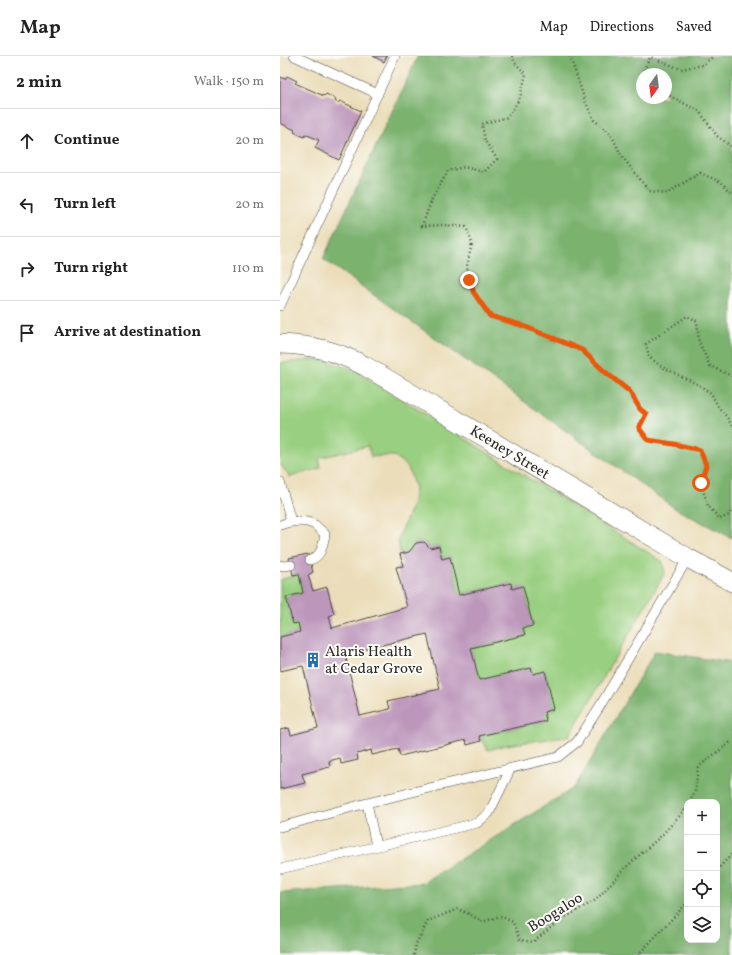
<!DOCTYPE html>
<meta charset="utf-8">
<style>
body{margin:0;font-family:Vollkorn,serif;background:#f6f6f6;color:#222}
.controls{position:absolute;right:12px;bottom:12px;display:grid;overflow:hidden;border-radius:8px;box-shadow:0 4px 16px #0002}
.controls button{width:36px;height:36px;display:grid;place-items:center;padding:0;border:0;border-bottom:1px solid #e0e0e0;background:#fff;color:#222;font:20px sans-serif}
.compass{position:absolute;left:356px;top:12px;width:36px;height:36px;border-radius:50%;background:#fff;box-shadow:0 4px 16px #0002;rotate:194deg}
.stop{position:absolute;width:12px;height:12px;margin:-9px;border:3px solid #ea580c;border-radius:50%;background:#fff}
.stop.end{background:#ea580c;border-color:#fff;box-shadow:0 1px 4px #0008}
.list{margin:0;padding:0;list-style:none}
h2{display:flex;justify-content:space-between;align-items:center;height:52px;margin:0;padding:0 16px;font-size:17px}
h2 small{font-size:13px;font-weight:400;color:#767676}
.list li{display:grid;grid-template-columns:26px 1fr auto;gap:12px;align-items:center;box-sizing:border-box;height:64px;padding:0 16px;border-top:1px solid #e0e0e0}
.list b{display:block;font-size:15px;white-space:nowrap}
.list em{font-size:13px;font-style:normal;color:#767676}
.icon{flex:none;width:22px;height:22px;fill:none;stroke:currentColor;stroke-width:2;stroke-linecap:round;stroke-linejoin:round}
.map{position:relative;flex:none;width:452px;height:899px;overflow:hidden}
header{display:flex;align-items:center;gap:24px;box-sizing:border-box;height:56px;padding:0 20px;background:#fff;border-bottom:1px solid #e0e0e0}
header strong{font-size:19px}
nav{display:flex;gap:22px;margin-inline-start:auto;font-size:14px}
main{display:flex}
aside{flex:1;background:#fff}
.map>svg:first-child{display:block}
.green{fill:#99cf80;stroke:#627d56}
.forest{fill:#7ab26e;stroke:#526e4c;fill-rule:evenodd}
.building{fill:#bc96bb;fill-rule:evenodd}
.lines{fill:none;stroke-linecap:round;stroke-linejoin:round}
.service-casing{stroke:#484640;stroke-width:10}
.minor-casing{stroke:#484640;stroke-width:20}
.path{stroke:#484640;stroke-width:2.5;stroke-dasharray:1 3;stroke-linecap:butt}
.service{stroke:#fff;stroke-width:9}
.minor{stroke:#fff;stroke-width:19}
.route{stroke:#ea580c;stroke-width:5}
.labels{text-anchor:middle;stroke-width:4;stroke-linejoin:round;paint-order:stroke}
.street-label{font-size:15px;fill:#2b2b2b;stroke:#fdfcf7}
.poi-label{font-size:15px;fill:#2b2b2b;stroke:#fdfcf7;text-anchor:start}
</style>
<header>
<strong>Map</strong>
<nav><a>Map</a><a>Directions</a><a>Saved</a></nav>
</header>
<main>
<aside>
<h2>2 min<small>Walk · 150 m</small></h2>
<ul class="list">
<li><svg class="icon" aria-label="ahead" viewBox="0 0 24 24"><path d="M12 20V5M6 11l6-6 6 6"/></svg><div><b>Continue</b></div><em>20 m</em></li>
<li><svg class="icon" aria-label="left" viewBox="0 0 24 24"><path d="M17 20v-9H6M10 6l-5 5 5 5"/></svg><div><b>Turn left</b></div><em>20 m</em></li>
<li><svg class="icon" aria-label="right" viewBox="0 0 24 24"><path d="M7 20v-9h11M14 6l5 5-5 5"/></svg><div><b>Turn right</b></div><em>110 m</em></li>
<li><svg class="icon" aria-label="arrive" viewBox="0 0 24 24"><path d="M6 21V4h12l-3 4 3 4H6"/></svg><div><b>Arrive at destination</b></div></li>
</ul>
</aside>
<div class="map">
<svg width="452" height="899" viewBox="0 0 452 899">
<rect width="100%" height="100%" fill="#fdfcf7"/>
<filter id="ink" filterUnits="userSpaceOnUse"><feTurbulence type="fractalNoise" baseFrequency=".025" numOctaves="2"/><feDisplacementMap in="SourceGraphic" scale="8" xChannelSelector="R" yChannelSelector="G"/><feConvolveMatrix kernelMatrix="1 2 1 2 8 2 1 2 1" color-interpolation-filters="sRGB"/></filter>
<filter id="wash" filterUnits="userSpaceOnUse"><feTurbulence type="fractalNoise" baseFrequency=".012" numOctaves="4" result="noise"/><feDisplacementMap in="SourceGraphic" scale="16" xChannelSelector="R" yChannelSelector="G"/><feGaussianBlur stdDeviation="0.9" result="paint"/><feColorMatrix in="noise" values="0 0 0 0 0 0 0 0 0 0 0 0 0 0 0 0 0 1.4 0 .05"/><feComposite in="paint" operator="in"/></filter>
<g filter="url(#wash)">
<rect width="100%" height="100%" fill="#ebddb9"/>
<path class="green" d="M 39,303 L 73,313 L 382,505 L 385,517 L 289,680 L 226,689 L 208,694 L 199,680 L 266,665 L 264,656 L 274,653 L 265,615 L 253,618 L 251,612 L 199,624 L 191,592 L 245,580 L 243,572 L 253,570 L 244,531 L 232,533 L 231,527 L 179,539 L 170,501 L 162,503 L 159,490 L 150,492 L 144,486 L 136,487 L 129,496 L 120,498 L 118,483 L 132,450 L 135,433 L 128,411 L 114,400 L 102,400 L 91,401 L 88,390 L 39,402 L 41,412 L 10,421 L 0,408 L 0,307 Z
M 19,518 L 23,537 L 6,541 L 13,568 L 18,567 L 20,576 L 0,581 L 0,524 Z"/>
<path class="forest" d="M 138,0 L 452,0 L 452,482 L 396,453 L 43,203 ZM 362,18 L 386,18 L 386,42 L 362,42 Z
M 375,595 L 452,607 L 452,899 L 0,899 L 0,837 L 142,827 L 295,731 ZM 407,746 L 437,746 L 437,884 L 407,884 Z"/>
<g id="blocks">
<path class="building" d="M 93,0 L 107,0 L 104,6 Z
M 7,20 L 17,25 L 15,27 L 44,40 L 46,38 L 56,43 L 55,45 L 58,47 L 60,45 L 81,55 L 59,104 L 35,92 L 39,84 L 25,78 L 24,81 L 14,76 L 15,74 L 0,67 L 0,21 L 5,23 Z
M 144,486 L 150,492 L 159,490 L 162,503 L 170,501 L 179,539 L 231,527 L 232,533 L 243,530 L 253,570 L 243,572 L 245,579 L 191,592 L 199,624 L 251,612 L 253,618 L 265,615 L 274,653 L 264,656 L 266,665 L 199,680 L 201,685 L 187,689 L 186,684 L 120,700 L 118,693 L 92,699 L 91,694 L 77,698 L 78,704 L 61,708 L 60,702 L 49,705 L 50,711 L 22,718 L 25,727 L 0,733 L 0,674 L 9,672 L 11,679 L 38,672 L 23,610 L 0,615 L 0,581 L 20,576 L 18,567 L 13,568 L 6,541 L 23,537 L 19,518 L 13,519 L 9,502 L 28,498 L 33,516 L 28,519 L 33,535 L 47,531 L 54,558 L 49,560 L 52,572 L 127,551 L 116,511 L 123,510 L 120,498 L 129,496 L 136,487 ZM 147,578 L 160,633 L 108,645 L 110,653 L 80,660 L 65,598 Z"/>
</g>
</g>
<g filter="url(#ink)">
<use href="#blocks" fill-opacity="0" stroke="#484640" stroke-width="1"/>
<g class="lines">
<defs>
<path id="service" d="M 14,0 L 98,38
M 0,250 L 115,0
M 0,426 L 11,465
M 0,469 C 11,465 24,463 35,469 C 38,472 42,475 45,478 C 43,489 42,500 30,504
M 0,509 L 3,510 L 11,509
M 87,747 L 96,790
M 0,771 L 87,747 L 278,701 L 297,686 L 320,650 L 408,502
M 0,813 L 197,767 L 209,757 L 231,712"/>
<path id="minor" d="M 0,288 C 33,289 56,295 85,310 L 408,502 L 452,526"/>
</defs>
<use href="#service" class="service-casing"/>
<use href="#minor" class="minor-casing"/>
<path class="path" d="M 232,0 L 235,7 L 246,18 L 240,42 L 228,61 L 202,68 L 205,85 L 217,103 L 204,116 L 184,111 L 168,115 L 152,143 L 142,170 L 163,169 L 186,171 L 192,187 L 187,210 L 189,224 L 194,237 L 209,260 L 241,269 L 302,295 L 324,315 L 350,335 L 360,353 L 366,358 L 359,372 L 368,384 L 420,394 L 426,409 L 421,427 L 428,450 L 440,463 L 449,459 L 452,453
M 290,0 L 305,45 L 314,64 L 331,78 L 341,99 L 369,135 L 387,137 L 420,117 L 441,126 L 452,137
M 364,18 L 364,14 L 370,1 L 401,13 L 422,9 L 434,0
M 386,38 L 419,55 L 437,80 L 452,91
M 452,320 L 430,310 L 419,286 L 417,265 L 407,260 L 366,288 L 369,301 L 382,311 L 419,329 L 431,337 L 439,352 L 447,361 L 452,370
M 409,746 L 415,736 L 418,711 L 452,685
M 437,814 L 452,798
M 134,899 L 136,888 L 148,865 L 178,853 L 191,859 L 203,866 L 220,860 L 233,866 L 240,884 L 253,886 L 280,864 L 316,844 L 344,813 L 381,780 L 404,755 L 407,750
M 358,899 L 407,847"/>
<use href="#service" class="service"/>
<use href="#minor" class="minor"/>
</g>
</g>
<g class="lines" filter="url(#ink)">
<path class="route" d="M 189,224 L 194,237 L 210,260 L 241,269 L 302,294 L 324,315 L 350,336 L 360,353 L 366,358 L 359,372 L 368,384 L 394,388 L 420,394 L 426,409 L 421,427"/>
</g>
<defs>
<symbol id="building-bare" viewBox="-9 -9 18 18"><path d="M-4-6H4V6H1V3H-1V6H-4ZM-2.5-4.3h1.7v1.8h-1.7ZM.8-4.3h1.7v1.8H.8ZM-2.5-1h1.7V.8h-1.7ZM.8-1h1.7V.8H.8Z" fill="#1f6fb2" stroke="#fdfcf7" stroke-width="2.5" paint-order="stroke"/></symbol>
</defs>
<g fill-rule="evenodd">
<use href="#building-bare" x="22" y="593" width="22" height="22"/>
</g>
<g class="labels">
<g class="street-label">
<text transform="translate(230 396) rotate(31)" y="5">Keeney Street</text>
<text transform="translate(275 856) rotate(-32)" y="5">Boogaloo</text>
</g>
<g class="poi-label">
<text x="45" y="600">Alaris Health<tspan x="45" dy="17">at Cedar Grove</tspan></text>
</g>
</g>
</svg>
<div class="controls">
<button>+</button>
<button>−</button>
<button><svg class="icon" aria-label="locate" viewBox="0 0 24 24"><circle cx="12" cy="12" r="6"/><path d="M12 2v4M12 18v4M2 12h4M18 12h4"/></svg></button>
<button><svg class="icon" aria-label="layers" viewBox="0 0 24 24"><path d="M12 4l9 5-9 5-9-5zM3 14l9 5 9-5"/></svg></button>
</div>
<svg class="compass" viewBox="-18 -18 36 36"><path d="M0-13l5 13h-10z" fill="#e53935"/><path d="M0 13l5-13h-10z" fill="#767676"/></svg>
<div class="stop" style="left:421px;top:427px"></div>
<div class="stop end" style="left:189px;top:224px"></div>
</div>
</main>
